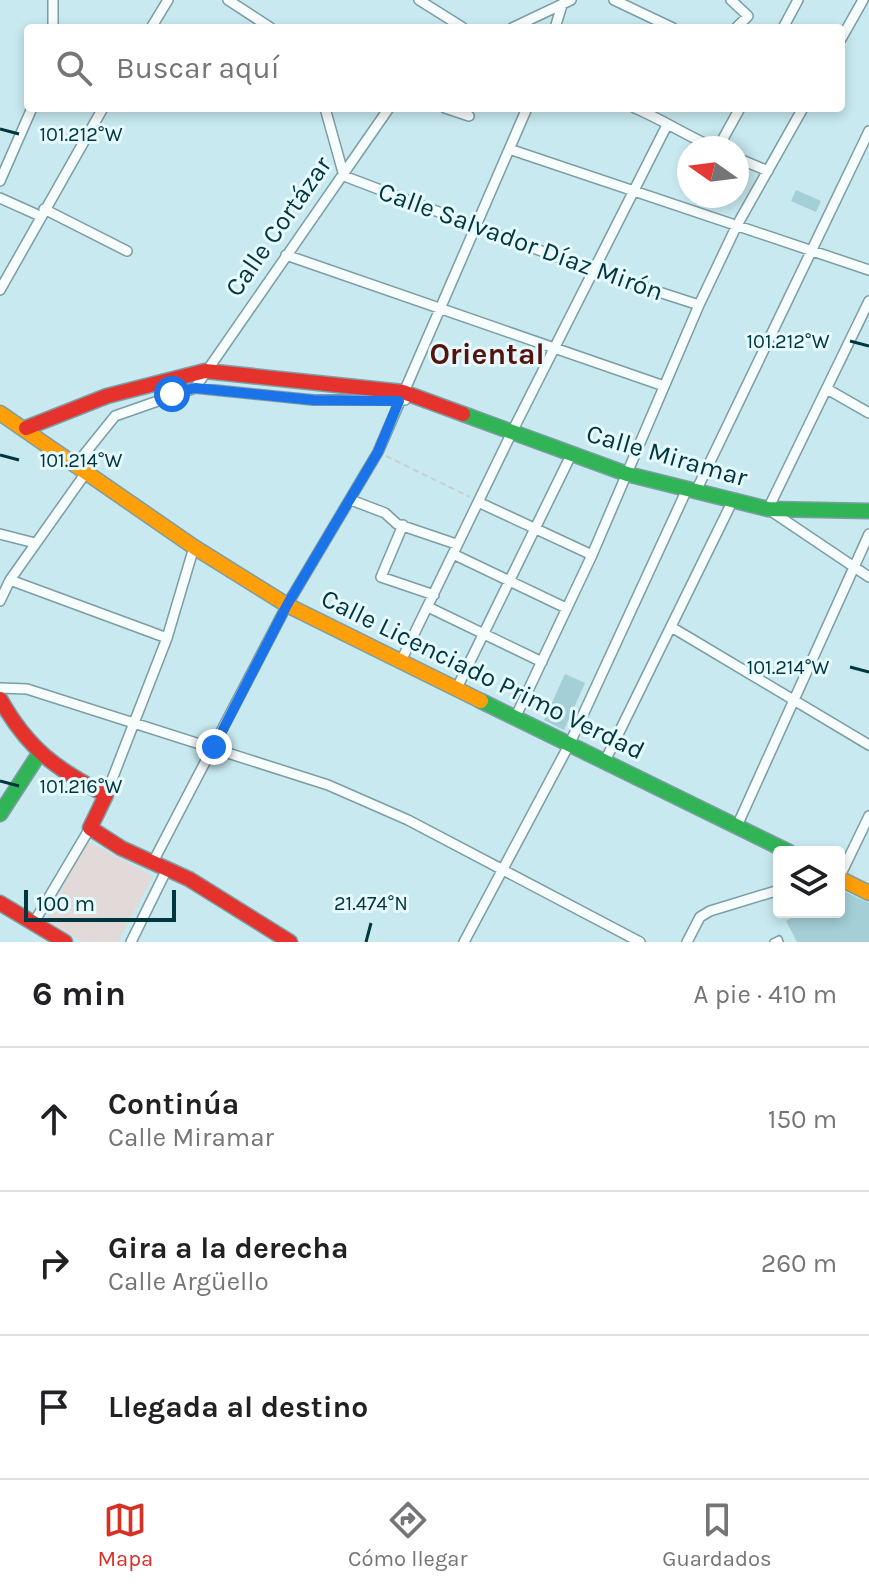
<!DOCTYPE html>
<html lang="es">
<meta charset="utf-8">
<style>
body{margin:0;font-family:Karla,sans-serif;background:#f2f2f2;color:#202124}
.controls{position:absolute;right:24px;bottom:24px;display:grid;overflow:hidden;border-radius:8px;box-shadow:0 4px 12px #0003}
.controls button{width:72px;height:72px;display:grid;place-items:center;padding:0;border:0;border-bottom:2px solid #e0e0e0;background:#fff;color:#202124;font:40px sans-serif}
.compass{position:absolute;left:677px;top:136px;width:72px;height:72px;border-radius:50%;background:#fff;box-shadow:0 4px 12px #0003;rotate:284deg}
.scale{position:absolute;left:24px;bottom:20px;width:152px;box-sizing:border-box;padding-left:8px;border:4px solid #00363d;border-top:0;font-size:22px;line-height:28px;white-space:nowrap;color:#00363d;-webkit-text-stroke:6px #e6f9fd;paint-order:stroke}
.stop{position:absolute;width:24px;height:24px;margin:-18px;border:6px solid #1a73e8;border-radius:50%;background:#fff}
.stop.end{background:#1a73e8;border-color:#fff;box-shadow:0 2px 8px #0008}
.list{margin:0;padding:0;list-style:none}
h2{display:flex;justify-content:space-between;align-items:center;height:104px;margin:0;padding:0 32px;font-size:34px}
h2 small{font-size:26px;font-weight:400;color:#757577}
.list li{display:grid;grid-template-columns:52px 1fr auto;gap:24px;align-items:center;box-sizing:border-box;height:144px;padding:0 32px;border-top:2px solid #e0e0e0}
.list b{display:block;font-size:30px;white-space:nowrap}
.list p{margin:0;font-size:26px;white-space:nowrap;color:#757577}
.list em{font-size:26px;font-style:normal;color:#757577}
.icon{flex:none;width:44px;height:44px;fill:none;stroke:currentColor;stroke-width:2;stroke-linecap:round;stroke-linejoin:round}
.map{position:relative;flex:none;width:869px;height:942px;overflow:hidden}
.search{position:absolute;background:#fff;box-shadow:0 4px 12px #0003;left:24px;right:24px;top:24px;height:88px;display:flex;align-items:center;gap:20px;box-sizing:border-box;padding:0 28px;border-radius:8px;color:#757577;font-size:30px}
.sheet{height:536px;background:#fff}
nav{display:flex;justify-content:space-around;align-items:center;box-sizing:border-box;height:112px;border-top:2px solid #e0e0e0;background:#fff;font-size:22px;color:#757577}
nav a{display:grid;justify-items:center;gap:4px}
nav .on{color:#d93025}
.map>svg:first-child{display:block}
.green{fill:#e1dad9}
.building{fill:#a4cfd6}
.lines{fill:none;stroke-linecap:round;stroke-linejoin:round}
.lane-casing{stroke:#7c9da2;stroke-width:8}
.street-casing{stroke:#7c9da2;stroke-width:12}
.fast-casing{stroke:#7c9da2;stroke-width:17}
.slow-casing{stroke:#7c9da2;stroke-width:17}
.jam-casing{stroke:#7c9da2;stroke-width:17}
.path{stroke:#c4d0d3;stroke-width:2;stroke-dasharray:6 4;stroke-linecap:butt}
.lane{stroke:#f7fcfd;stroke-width:5}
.street{stroke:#f7fcfd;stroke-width:9}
.fast{stroke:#30b455;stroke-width:14}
.slow{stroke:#ff9f0a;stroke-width:14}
.jam{stroke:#e5322d;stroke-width:14}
.route{stroke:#1a73e8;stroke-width:10}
.ticks{fill:none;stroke:#00363d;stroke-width:3}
.labels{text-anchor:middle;stroke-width:6;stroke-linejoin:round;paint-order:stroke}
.street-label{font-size:26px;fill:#00363d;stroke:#e6f9fd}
.quarter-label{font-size:30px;font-weight:bold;fill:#56130c;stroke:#e6f9fd}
.ticks-label{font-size:20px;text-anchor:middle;fill:#00363d;stroke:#e6f9fd;stroke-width:6;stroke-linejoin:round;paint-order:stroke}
</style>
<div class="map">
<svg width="869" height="942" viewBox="0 0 869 942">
<rect width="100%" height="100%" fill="#c7e9ef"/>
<path class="green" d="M 87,841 L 153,876 L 118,942 L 83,942 L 45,922 Z"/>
<path class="building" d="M 796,190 L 821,201 L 816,212 L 791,201 Z
M 565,674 L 585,683 L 564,730 L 544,720 Z
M 839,889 L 869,903 L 869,942 L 797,942 L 786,921 L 802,912 L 839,912 Z"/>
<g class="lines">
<defs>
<path id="lane" d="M 773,942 L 779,939 L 780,942"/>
<path id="street" d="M 53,0 L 53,28
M 228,0 L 271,28
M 419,0 L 462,27
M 614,0 L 673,28
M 731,0 L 748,16 L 736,28
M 151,28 L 168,0
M 512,28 L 571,0
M 555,28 L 562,5
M 783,28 L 798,0
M 841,39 L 863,0
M 325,108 L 344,176 L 594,271 L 699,305
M 445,108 L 469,116
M 635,108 C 663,120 687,136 715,148
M 718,148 L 740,108
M 512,150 L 869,270
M 737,158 L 768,171
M 0,181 L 32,108
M 0,198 L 40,216
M 44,209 L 127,251
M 286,255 L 664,386
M 0,290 L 103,108
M 869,301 L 768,509 L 869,577
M 195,388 L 389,108
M 827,389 L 869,413
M 74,467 L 115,416 L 195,388 L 313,400 L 405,400
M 697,489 L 869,131
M 351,500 L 385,513 L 397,524 L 456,544
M 478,502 L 592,555
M 403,525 L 381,577 L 434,595
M 0,534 L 35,543
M 453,554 L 566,608
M 10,580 L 167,638
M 0,601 L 10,580 L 85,474
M 428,607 L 542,662
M 673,628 L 869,745
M 401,661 L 513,430 L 666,127
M 0,688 L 27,689 L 328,785 L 408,820 L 640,942
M 457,688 L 572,453
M 516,716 L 592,555 L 699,305 L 736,227 L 803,108
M 605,761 L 734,498
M 106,795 L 167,638 L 194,547
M 737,826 L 869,534
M 153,862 L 287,605 L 378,452 L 527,108
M 839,878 L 869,816
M 33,924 L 90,828
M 131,942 L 166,871
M 464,942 L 570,743 L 688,487
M 687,942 L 700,917 L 710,911 L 779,890"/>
<path id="fast" d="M 463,414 L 627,474 L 768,509 L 869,511
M 481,701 L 789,852
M 0,814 L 39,754"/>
<path id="slow" d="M 0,413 L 194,547 L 287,605 L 481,701
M 839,878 L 869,893"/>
<path id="jam" d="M 26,428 L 107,396 L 205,371 L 403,392 L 463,414
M 0,699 C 28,749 56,769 106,795 L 90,828 L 121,848 L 189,879 L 290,942
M 0,903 L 65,942"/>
</defs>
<use href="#lane" class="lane-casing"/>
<use href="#street" class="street-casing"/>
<use href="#fast" class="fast-casing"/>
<use href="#slow" class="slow-casing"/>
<use href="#jam" class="jam-casing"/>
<path class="path" d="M 386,456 L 470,497"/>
<use href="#lane" class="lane"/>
<use href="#street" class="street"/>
<use href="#fast" class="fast"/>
<use href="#slow" class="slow"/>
<use href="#jam" class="jam"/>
</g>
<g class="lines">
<path class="route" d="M 172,394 L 195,388 L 313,400 L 399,401 L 378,452 L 287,605 L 214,747"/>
</g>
<path class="ticks" d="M 0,129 L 19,134M 850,341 L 869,346M 0,455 L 19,460M 850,667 L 869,672M 0,781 L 19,786M 366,942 L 371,923"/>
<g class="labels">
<g class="street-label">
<text transform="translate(278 226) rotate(-55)" y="9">Calle Cortázar</text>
<text transform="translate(521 241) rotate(20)" y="9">Calle Salvador Díaz Mirón</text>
<text transform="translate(667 455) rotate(16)" y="9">Calle Miramar</text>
<text transform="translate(483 674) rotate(26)" y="9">Calle Licenciado Primo Verdad</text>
</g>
<g class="quarter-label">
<text x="487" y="364">Oriental</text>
</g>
</g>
<g class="ticks-label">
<text x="81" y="141">101.212°W</text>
<text x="788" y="348">101.212°W</text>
<text x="81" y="467">101.214°W</text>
<text x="788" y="674">101.214°W</text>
<text x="81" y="793">101.216°W</text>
<text x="371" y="910">21.474°N</text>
</g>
</svg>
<div class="controls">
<button><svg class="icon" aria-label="layers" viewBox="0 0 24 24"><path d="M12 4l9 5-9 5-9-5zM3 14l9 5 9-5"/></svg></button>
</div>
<svg class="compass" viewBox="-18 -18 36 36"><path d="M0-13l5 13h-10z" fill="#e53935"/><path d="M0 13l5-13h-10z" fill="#757577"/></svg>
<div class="scale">100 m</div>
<div class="stop" style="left:172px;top:394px"></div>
<div class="stop end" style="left:214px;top:747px"></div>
<div class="search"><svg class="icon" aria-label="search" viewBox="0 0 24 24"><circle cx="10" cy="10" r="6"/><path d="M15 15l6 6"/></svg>Buscar aquí</div>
</div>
<section class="sheet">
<h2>6 min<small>A pie · 410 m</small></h2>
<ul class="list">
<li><svg class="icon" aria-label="ahead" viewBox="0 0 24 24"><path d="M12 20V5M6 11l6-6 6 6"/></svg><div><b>Continúa</b><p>Calle Miramar</p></div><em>150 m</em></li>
<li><svg class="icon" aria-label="right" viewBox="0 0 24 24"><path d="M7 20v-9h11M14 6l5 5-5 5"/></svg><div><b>Gira a la derecha</b><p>Calle Argüello</p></div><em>260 m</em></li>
<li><svg class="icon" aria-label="arrive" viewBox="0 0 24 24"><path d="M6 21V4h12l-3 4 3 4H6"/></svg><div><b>Llegada al destino</b></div></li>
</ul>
</section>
<nav>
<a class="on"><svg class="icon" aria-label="map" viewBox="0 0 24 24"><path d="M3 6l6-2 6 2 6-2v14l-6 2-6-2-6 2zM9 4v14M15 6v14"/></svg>Mapa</a>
<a><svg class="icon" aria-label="directions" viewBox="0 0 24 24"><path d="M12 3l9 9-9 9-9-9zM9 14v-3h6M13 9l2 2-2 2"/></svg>Cómo llegar</a>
<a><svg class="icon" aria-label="saved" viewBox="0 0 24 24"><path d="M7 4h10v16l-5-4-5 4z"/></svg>Guardados</a>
</nav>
